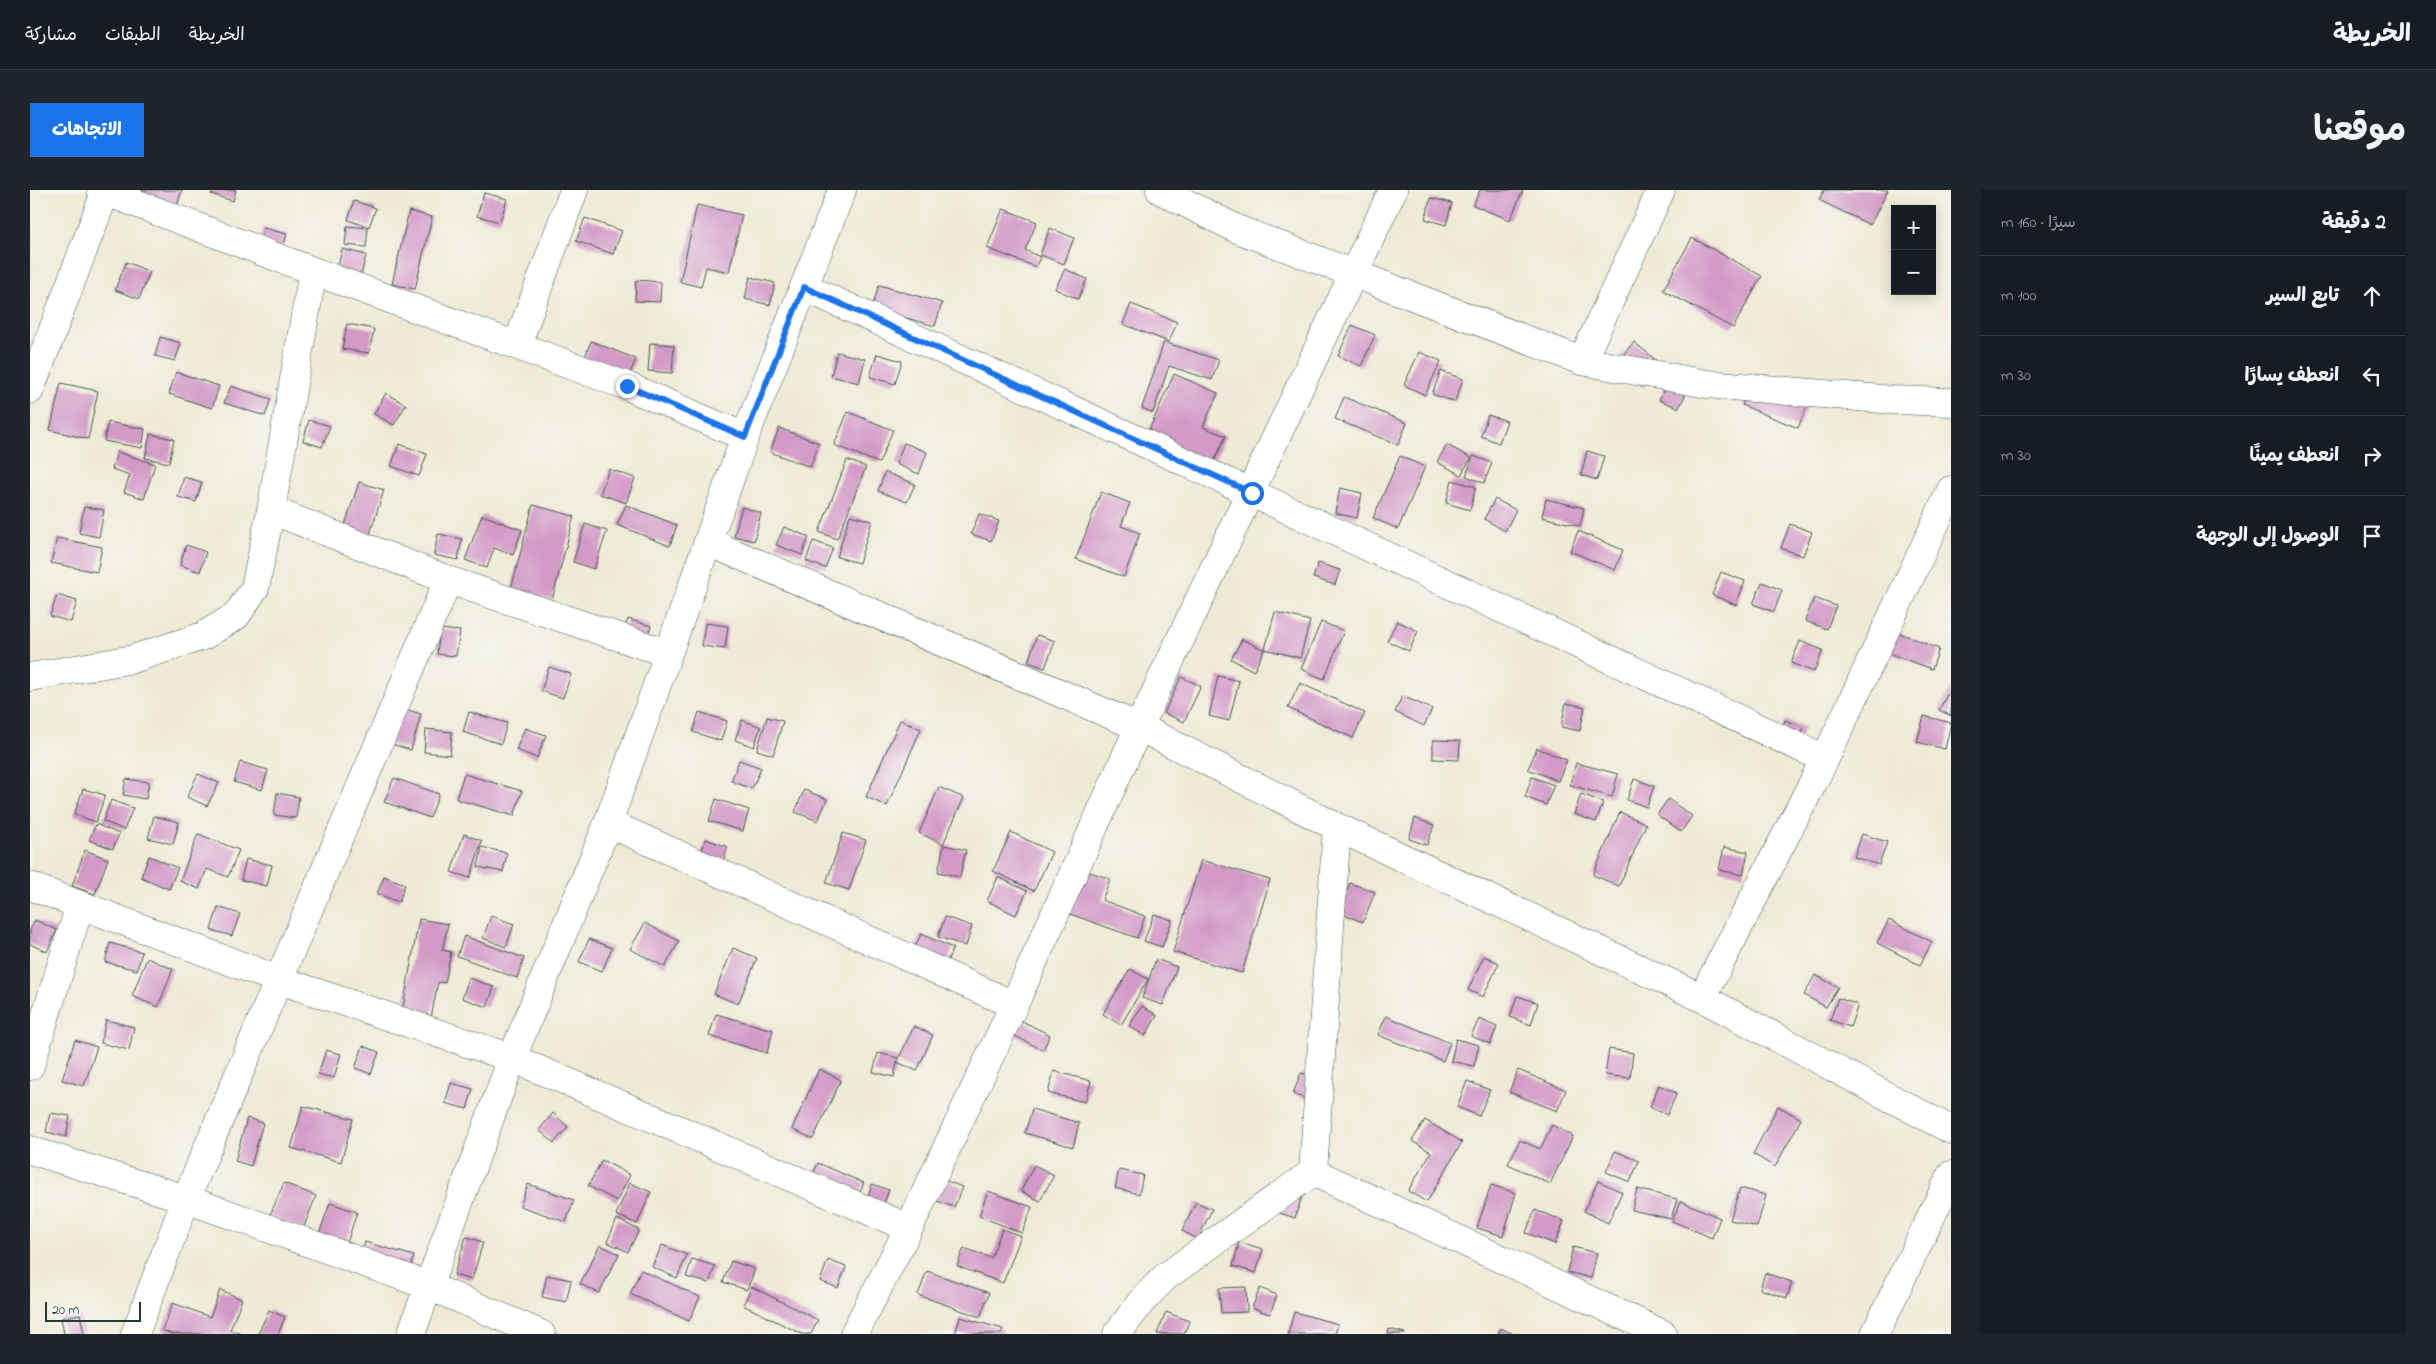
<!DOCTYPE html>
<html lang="ar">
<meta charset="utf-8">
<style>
body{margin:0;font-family:"Indie Flower","Playpen Sans Arabic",sans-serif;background:#20242c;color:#f1f3f6;direction:rtl}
.controls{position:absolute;right:15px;top:15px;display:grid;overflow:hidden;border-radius:0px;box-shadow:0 2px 12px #0003}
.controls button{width:45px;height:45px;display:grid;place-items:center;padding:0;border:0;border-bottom:1px solid #363941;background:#171b24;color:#f1f3f6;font:25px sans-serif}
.scale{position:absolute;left:15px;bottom:12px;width:96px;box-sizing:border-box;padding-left:5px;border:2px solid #1f3d34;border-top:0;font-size:14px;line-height:18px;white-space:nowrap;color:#1f3d34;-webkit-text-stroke:4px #f6f6f2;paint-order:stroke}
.stop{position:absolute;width:15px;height:15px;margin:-11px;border:4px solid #1a73e8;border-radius:50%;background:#fff}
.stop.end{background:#1a73e8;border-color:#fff;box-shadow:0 1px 5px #0008}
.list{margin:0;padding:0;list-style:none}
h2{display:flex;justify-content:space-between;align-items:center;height:65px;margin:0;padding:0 20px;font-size:21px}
h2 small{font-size:16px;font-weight:400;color:#9ea1a6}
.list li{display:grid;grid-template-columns:32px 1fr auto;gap:15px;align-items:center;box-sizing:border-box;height:80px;padding:0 20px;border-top:1px solid #363941}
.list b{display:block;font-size:19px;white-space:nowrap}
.list em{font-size:16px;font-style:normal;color:#9ea1a6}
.icon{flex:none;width:28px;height:28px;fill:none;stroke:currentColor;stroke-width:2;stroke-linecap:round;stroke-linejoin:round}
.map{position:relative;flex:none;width:1921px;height:1144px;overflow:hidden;direction:ltr;border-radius:0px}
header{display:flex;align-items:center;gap:30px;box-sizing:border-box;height:70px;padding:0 25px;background:#171b24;border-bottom:1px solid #363941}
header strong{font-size:24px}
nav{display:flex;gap:28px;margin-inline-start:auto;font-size:18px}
.intro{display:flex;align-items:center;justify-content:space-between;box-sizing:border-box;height:120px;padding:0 30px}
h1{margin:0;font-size:35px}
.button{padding:12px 22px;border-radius:0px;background:#1a73e8;color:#fff;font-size:18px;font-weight:700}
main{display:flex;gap:30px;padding:0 30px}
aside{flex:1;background:#171b24;border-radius:0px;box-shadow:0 2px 12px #0003}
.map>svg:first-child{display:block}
.building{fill:#d39ac7}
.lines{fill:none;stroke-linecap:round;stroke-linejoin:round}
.street-casing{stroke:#3e574c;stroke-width:29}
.street{stroke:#fff;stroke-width:28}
.route{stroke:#1a73e8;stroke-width:6}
</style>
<header>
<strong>الخريطة</strong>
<nav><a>الخريطة</a><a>الطبقات</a><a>مشاركة</a></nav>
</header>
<div class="intro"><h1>موقعنا</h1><a class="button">الاتجاهات</a></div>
<main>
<aside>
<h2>2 دقيقة<small>سيرًا · 160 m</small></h2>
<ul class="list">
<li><svg class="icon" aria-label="ahead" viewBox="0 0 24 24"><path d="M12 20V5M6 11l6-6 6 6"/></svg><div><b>تابع السير</b></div><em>100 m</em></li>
<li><svg class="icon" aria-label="left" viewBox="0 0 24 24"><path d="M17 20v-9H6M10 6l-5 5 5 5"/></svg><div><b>انعطف يسارًا</b></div><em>30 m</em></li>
<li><svg class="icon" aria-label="right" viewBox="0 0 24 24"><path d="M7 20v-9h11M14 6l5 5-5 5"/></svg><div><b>انعطف يمينًا</b></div><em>30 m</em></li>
<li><svg class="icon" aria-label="arrive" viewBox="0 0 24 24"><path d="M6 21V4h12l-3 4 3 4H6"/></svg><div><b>الوصول إلى الوجهة</b></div></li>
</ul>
</aside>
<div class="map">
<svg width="1921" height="1144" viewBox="0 0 1921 1144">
<rect width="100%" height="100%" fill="#f6f6f2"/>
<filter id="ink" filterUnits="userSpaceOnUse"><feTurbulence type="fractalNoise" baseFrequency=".02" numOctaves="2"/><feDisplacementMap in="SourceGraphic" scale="10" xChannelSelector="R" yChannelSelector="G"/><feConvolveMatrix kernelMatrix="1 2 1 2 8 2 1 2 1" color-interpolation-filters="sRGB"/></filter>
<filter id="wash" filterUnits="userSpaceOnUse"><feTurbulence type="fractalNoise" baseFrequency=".0096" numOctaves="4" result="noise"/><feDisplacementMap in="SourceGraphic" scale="20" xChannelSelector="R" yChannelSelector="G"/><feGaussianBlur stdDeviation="1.12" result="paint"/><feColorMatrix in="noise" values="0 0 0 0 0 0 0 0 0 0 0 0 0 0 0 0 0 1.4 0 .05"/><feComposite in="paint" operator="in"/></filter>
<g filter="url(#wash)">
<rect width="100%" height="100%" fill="#efead5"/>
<g id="blocks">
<path class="building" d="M 107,0 L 152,0 L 145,22 Z
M 182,0 L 206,0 L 203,11 L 181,4 Z
M 1450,0 L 1493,0 L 1480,30 L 1443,15 Z
M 1794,0 L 1858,0 L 1840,35 L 1789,10 Z
M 454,3 L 477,9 L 470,32 L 447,26 Z
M 1401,8 L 1422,13 L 1416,35 L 1395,29 Z
M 324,11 L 346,18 L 339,37 L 318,30 Z
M 667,15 L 712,25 L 699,82 L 676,77 L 671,97 L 650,92 Z
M 973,19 L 1007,32 L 995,60 L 1010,67 L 1006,77 L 957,58 Z
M 379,21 L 402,27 L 385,99 L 362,94 Z
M 555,28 L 592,41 L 583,64 L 546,51 Z
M 317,36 L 338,38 L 336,57 L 315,55 Z
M 233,38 L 257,44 L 251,66 L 228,60 Z
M 1020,38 L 1044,48 L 1034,74 L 1010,65 Z
M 1662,48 L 1732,86 L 1703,138 L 1633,100 Z
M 312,59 L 336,65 L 330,90 L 306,85 Z
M 96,72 L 120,82 L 109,109 L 85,100 Z
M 1035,79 L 1057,89 L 1048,109 L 1025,99 Z
M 720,87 L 745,93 L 740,115 L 715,109 Z
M 606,90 L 631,92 L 630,112 L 605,111 Z
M 849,95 L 912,113 L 905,136 L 842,118 Z
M 1101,114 L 1147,132 L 1139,152 L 1093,134 Z
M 317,134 L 344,139 L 339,163 L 312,159 Z
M 1322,135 L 1345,145 L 1331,176 L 1308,166 Z
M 130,147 L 151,153 L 145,171 L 125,166 Z
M 561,151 L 606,169 L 597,190 L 553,172 Z
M 1134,152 L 1189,170 L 1182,190 L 1139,176 L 1123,223 L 1112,218 Z
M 1604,152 L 1632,175 L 1613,197 L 1585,174 Z
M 620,153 L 644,155 L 642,183 L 618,181 Z
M 807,162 L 835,169 L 829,193 L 801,186 Z
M 1389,162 L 1411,171 L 1395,205 L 1374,195 Z
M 847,164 L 872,171 L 865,194 L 840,187 Z
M 1411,181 L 1433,189 L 1425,212 L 1402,204 Z
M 146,182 L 189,196 L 182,218 L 139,204 Z
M 1144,184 L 1188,203 L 1173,237 L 1196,246 L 1181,278 L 1115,249 Z
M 1639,188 L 1659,197 L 1649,218 L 1629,210 Z
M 1722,192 L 1777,216 L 1768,238 L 1712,215 Z
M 31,193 L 68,201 L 58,249 L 20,240 Z
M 201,196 L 241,209 L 235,226 L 194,213 Z
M 356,203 L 376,215 L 364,235 L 344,224 Z
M 1314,207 L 1377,233 L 1368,255 L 1305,229 Z
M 818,222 L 863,240 L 849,273 L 804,255 Z
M 1458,225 L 1477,231 L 1469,253 L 1451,246 Z
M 279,230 L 300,236 L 292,257 L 273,251 Z
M 78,232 L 115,239 L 112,258 L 74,251 Z
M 749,238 L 789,253 L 780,277 L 740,262 Z
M 120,244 L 144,249 L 139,273 L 115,268 Z
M 874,253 L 897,262 L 889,284 L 866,274 Z
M 369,254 L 397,264 L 389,286 L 361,276 Z
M 1417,255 L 1441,268 L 1431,285 L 1407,272 Z
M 1557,261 L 1574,266 L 1567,290 L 1551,285 Z
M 87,262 L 125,274 L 114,309 L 94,302 L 100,285 L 82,279 Z
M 1370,266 L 1395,277 L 1368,339 L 1343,328 Z
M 1443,266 L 1462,273 L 1454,293 L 1436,286 Z
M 817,270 L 836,277 L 807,349 L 789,342 Z
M 579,279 L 605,288 L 596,313 L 570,304 Z
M 855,282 L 885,294 L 877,312 L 848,301 Z
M 154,287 L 172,292 L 166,312 L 148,307 Z
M 1422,290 L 1446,297 L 1440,320 L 1416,313 Z
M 329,292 L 354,300 L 339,347 L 314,338 Z
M 1310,298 L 1332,303 L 1327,328 L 1305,323 Z
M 1071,302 L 1100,313 L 1091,336 L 1110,343 L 1094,387 L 1046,369 Z
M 1465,309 L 1486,320 L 1475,341 L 1454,329 Z
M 1516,309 L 1554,318 L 1550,336 L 1512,327 Z
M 503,315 L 544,326 L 522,410 L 481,399 Z
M 596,315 L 647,335 L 640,356 L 587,335 Z
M 54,317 L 74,320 L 69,347 L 49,343 Z
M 712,317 L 731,323 L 724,351 L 704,346 Z
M 949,324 L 969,331 L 961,351 L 941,344 Z
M 452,325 L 492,340 L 483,365 L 464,358 L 457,378 L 435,370 Z
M 820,325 L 842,331 L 829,373 L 807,367 Z
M 555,334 L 577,341 L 564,379 L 543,372 Z
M 1760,334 L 1782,342 L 1773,366 L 1751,358 Z
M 754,337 L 779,347 L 772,365 L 746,355 Z
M 1548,341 L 1593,360 L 1585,380 L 1540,361 Z
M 408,344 L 432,349 L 428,370 L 404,365 Z
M 27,348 L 72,357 L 67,382 L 21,373 Z
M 783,351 L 803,358 L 795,378 L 776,371 Z
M 156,355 L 176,362 L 170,382 L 150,375 Z
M 1288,373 L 1310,380 L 1305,395 L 1283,388 Z
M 1691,382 L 1715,391 L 1706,415 L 1682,405 Z
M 1732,392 L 1752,400 L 1744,422 L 1723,414 Z
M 27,405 L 47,411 L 41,432 L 20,426 Z
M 1784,408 L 1806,416 L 1797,439 L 1775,431 Z
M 1245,422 L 1280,431 L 1270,468 L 1235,459 Z
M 598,429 L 621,436 L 615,453 L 592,446 Z
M 1367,431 L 1388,441 L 1379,461 L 1357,451 Z
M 1291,432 L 1314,441 L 1294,489 L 1271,479 Z
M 675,433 L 698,436 L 695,459 L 672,456 Z
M 410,439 L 430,441 L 426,466 L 407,464 Z
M 1867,442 L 1909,459 L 1902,479 L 1858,463 Z
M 1007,445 L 1025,451 L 1015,478 L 998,472 Z
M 1212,449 L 1234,460 L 1224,481 L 1201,469 Z
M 1770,451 L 1793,460 L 1784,482 L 1761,473 Z
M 519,477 L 541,484 L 533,508 L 511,501 Z
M 1188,486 L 1209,491 L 1199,531 L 1179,526 Z
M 1151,487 L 1171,496 L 1154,532 L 1134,523 Z
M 1270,493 L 1335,523 L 1323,548 L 1258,518 Z
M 1921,498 L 1921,526 L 1909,520 Z
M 1372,506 L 1402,519 L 1394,536 L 1365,522 Z
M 1536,513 L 1555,517 L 1550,541 L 1531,537 Z
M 369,517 L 391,524 L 381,560 L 358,553 Z
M 439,522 L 477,533 L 471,554 L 433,542 Z
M 669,522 L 697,531 L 691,551 L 663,542 Z
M 1894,526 L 1921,533 L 1915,559 L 1887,552 Z
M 737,527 L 753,531 L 743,565 L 727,560 Z
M 712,530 L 731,537 L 724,557 L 705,550 Z
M 870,530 L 891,539 L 857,616 L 836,607 Z
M 1755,530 L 1774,537 L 1768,555 L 1749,548 Z
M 495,538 L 516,545 L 507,568 L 486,560 Z
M 396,539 L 422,542 L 420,565 L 394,562 Z
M 1403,550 L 1430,551 L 1429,570 L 1403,569 Z
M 1507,558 L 1537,570 L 1528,591 L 1498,579 Z
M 709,570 L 731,578 L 722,599 L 701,591 Z
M 210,572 L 238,580 L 232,600 L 204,592 Z
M 1546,573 L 1588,584 L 1582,607 L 1540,595 Z
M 168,584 L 189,593 L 177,616 L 157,607 Z
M 434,584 L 492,601 L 484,626 L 426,609 Z
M 1502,587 L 1524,595 L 1516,615 L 1495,607 Z
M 364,588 L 409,604 L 400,628 L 354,612 Z
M 96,589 L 119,592 L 116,609 L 93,605 Z
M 1604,589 L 1624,596 L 1617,617 L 1597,610 Z
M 909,597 L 934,608 L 913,654 L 889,643 Z
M 53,599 L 75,605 L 66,632 L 44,625 Z
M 774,600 L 797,609 L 788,631 L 765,622 Z
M 247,603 L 269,607 L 266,628 L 244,625 Z
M 1551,604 L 1573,612 L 1566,632 L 1544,624 Z
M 686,609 L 719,620 L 713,641 L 679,631 Z
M 1638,609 L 1662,626 L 1651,642 L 1627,625 Z
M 81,610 L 103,618 L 94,640 L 73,631 Z
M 1590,622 L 1616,634 L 1589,696 L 1563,685 Z
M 124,626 L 149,632 L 143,654 L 118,648 Z
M 1385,628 L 1404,635 L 1397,655 L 1379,649 Z
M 66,634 L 89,644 L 83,659 L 59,650 Z
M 981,642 L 1022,662 L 1004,701 L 963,681 Z
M 813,643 L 836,650 L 819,700 L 796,693 Z
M 168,644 L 209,660 L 198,687 L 177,679 L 169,699 L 150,691 Z
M 434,644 L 452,651 L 440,688 L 421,682 Z
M 1832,644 L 1857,652 L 1849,675 L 1824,667 Z
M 676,649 L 698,657 L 690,679 L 668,671 Z
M 914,655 L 936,660 L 930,687 L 908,682 Z
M 452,657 L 477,663 L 473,682 L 448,677 Z
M 1694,657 L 1718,662 L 1713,685 L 1689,680 Z
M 55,660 L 78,669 L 65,704 L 42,696 Z
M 119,666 L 148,678 L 139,699 L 111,687 Z
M 216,669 L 242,675 L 237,696 L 211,690 Z
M 1171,670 L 1240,690 L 1212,783 L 1143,762 Z
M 1057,681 L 1080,689 L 1072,710 L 1115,726 L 1107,748 L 1040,724 Z
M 354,686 L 375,694 L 369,712 L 347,704 Z
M 968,687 L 997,701 L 986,725 L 957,711 Z
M 1320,693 L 1345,702 L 1333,732 L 1309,723 Z
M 188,717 L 210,724 L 202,746 L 181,740 Z
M 1124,724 L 1142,730 L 1132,757 L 1114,751 Z
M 461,726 L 484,734 L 476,757 L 453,748 Z
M 915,727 L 942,736 L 936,756 L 908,747 Z
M 389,729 L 418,734 L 412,760 L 421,762 L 415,793 L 408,792 L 400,833 L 371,828 Z
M 5,730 L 27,740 L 17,762 L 0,754 L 0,740 Z
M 1859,730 L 1902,752 L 1890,775 L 1847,753 Z
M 615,733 L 649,751 L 635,777 L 600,759 Z
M 891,744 L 923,758 L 912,783 L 880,769 Z
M 434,746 L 494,768 L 487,788 L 427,766 Z
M 559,749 L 582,758 L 572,781 L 549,772 Z
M 80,753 L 112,762 L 107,780 L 75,772 Z
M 703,758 L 727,768 L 708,814 L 684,804 Z
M 1454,766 L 1469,773 L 1453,807 L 1438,800 Z
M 117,768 L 143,779 L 128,817 L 102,806 Z
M 1126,769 L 1147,777 L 1133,815 L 1112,808 Z
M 1100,779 L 1118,789 L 1091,835 L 1073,824 Z
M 1785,785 L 1808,797 L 1796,817 L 1774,805 Z
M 439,788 L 464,797 L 457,817 L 432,808 Z
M 1487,806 L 1508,813 L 1501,835 L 1480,827 Z
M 1808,808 L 1828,815 L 1820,837 L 1800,830 Z
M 1112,816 L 1127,826 L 1115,846 L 1099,836 Z
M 686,824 L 743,840 L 737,863 L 679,846 Z
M 1356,826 L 1420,853 L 1413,871 L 1348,845 Z
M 1449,829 L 1467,837 L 1460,854 L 1441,846 Z
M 76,830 L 104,837 L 99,860 L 71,853 Z
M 990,830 L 1020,845 L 1013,860 L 983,845 Z
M 884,836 L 903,845 L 887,881 L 867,872 Z
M 1426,849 L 1449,855 L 1444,876 L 1421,871 Z
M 45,850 L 67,857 L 54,896 L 32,890 Z
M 333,856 L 349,862 L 341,884 L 325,878 Z
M 1579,859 L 1603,863 L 1600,888 L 1575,885 Z
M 296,860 L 311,864 L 304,888 L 288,884 Z
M 848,863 L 868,868 L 864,887 L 843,882 Z
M 789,879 L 811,890 L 783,949 L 762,939 Z
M 1488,880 L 1536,900 L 1527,921 L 1479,902 Z
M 1024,881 L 1061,891 L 1055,912 L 1018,903 Z
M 1271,883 L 1293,891 L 1285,912 L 1263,904 Z
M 1437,891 L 1460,900 L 1449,926 L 1427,917 Z
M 421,893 L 443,899 L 437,919 L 415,913 Z
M 1629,895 L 1647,903 L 1637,925 L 1620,917 Z
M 273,916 L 323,929 L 311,972 L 261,958 Z
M 1748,916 L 1771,929 L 1745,977 L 1723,964 Z
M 1002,919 L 1049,933 L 1043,957 L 995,943 Z
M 20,923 L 40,926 L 36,947 L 16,942 Z
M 523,923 L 538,937 L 524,953 L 509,940 Z
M 217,928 L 233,933 L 221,976 L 205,971 Z
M 1395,930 L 1432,952 L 1397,1012 L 1378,1001 L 1401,962 L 1382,951 Z
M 1522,935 L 1543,946 L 1520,994 L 1478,974 L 1490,950 L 1510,959 Z
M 1585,961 L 1609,971 L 1600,992 L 1576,982 Z
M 572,970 L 600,985 L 587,1011 L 558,996 Z
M 788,973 L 834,993 L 823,1018 L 777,998 Z
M 1004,975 L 1024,985 L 1010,1011 L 991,1001 Z
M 1089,980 L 1113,985 L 1109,1004 L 1085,998 Z
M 909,988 L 932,997 L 924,1017 L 901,1009 Z
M 1568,991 L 1592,1002 L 1578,1033 L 1554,1021 Z
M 254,993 L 286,1006 L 273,1039 L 240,1025 Z
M 600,993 L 621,1002 L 607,1034 L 586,1025 Z
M 498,994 L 544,1010 L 536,1032 L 490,1016 Z
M 842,994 L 859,1000 L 848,1029 L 832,1024 Z
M 1461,995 L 1486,1003 L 1473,1046 L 1447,1038 Z
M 1710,998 L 1736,1005 L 1727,1037 L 1700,1030 Z
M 1607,999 L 1647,1009 L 1641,1029 L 1602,1020 Z
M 958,1001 L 1002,1017 L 992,1043 L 949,1026 Z
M 1272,1006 L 1265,1028 L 1247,1022 Z
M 1651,1011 L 1690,1028 L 1682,1048 L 1642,1031 Z
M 1166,1012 L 1182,1019 L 1168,1049 L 1152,1041 Z
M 300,1013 L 327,1022 L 315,1059 L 287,1050 Z
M 1505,1020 L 1534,1031 L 1525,1054 L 1496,1043 Z
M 587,1029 L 609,1040 L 598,1062 L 577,1052 Z
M 972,1039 L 991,1046 L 973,1093 L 927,1076 L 934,1058 L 961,1068 Z
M 436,1047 L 453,1052 L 442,1090 L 424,1085 Z
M 335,1052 L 384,1066 L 378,1085 L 329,1072 Z
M 1209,1052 L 1233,1059 L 1226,1083 L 1203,1076 Z
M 570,1055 L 589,1064 L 569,1103 L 550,1094 Z
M 632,1055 L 657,1065 L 647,1088 L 622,1077 Z
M 1543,1057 L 1567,1063 L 1561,1088 L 1537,1082 Z
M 662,1069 L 685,1076 L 679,1093 L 656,1087 Z
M 798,1070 L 816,1077 L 808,1098 L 790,1091 Z
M 701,1071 L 725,1079 L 717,1100 L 693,1092 Z
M 611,1080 L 670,1107 L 659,1131 L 600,1104 Z
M 897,1081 L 959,1103 L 950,1127 L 888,1105 Z
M 1735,1083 L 1762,1092 L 1757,1108 L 1730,1099 Z
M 517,1085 L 541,1090 L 536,1112 L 512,1107 Z
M 722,1097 L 788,1130 L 781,1144 L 772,1144 L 713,1115 Z
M 1216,1097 L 1217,1122 L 1191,1123 L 1189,1098 Z
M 1230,1098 L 1247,1105 L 1240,1124 L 1222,1118 Z
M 190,1100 L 212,1109 L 200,1140 L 211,1144 L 141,1144 L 132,1140 L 143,1113 L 180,1127 Z
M 239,1120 L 255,1127 L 248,1144 L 228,1144 Z
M 1136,1122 L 1159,1131 L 1154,1144 L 1127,1144 Z
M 1264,1122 L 1308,1134 L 1305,1144 L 1258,1144 Z
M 50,1124 L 54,1144 L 34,1144 L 31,1128 Z
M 930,1127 L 973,1139 L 971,1144 L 925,1144 Z
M 1471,1138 L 1483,1144 L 1468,1144 Z
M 1359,1139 L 1375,1143 L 1375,1144 L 1358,1144 Z"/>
</g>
</g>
<g filter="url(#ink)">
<use href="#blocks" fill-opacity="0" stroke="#3e574c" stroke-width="1"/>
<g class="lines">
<defs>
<path id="street" d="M 71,0 L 283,81 L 597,196 L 715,247
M 1130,0 L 1207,39 L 1552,171 L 1677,194 L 1863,210 L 1921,212
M 774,97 L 1056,226 L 1795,569
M 487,155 L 544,0
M 1552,171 L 1631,0
M 0,200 L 76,0
M 241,320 L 418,390 L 637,463
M 678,352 L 1109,537 L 1307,637 L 1672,808 L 1921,940
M 0,487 L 103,469 L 173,446 L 206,426 L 225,398 L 241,320 L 283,81
M 578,633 L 984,815
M 0,696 L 249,790 L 482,868 L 879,1038
M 1672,808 L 1795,569 L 1921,300
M 0,876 L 50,715
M 0,960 L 156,1009 L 399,1096 L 511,1144
M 1283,982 L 1633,1144
M 1283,982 L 1307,637
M 105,1144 L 156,1009 L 418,390
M 381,1144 L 482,868 L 578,633 L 715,247 L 812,0
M 824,1144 L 879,1038 L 984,815 L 1109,537 L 1363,0
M 1087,1144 L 1111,1112 L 1135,1087 L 1283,982
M 1845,1144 L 1921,985"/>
</defs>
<use href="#street" class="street-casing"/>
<use href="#street" class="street"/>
</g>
</g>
<g class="lines" filter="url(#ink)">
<path class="route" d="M 597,196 L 715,247 L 774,97 L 1222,303"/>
</g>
</svg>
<div class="controls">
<button>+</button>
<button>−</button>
</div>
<div class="scale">20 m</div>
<div class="stop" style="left:1222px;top:303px"></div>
<div class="stop end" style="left:597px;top:196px"></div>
</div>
</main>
